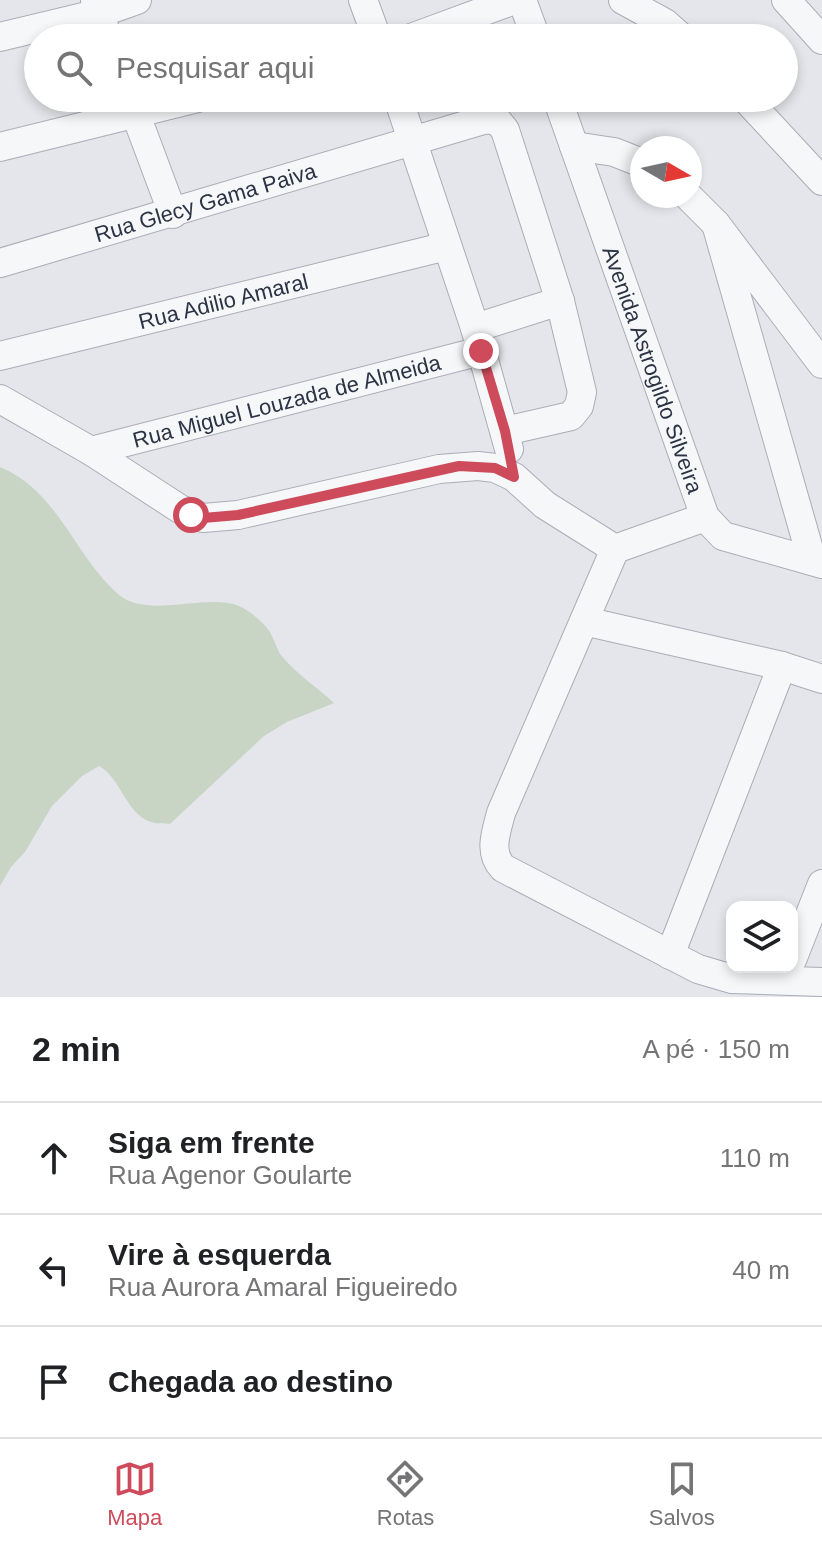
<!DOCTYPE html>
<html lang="pt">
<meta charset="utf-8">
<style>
body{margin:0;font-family:Arial,sans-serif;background:#f6f6f6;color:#202124}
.controls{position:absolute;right:24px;bottom:24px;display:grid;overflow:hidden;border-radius:16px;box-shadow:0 4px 12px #0003}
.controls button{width:72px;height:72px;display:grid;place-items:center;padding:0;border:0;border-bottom:2px solid #e0e0e0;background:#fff;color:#202124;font:40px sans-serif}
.compass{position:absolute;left:630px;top:136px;width:72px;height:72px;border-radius:50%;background:#fff;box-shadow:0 4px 12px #0003;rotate:99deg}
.stop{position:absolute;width:24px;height:24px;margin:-18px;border:6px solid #ce4b5b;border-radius:50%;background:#fff}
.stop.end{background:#ce4b5b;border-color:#fff;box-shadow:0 2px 8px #0008}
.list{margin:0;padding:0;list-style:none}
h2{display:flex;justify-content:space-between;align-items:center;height:104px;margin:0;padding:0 32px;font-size:34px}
h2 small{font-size:26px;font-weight:400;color:#757577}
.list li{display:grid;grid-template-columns:52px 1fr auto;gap:24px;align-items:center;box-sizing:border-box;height:112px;padding:0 32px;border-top:2px solid #e0e0e0}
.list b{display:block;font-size:30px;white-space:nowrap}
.list p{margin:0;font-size:26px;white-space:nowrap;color:#757577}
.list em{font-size:26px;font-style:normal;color:#757577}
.icon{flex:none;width:44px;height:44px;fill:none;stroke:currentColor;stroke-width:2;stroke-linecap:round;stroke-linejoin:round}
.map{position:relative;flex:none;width:822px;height:997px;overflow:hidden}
.search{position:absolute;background:#fff;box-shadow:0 4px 12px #0003;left:24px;right:24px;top:24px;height:88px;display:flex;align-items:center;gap:20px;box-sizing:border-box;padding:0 28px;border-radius:44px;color:#757577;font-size:30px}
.sheet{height:440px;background:#fff}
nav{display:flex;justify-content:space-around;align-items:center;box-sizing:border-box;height:112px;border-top:2px solid #e0e0e0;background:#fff;font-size:22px;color:#757577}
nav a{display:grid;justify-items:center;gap:4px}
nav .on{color:#ce4b5b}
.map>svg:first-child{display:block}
.green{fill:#c8d5c5}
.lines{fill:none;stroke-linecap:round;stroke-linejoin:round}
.minor-casing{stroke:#a9adb6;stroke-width:30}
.minor{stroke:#f6f7f9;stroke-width:28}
.route{stroke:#ce4b5b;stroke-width:10}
.labels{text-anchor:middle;stroke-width:6;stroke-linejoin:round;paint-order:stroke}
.street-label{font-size:22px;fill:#2b3344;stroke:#f3f5f8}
</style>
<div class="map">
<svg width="822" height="997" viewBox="0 0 822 997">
<rect width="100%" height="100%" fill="#e4e6eb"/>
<path class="green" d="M 0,467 C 58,491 74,555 118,594 C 148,621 211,590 243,608 C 251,612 265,624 270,632 C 274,639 276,647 280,654 C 295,673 317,687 334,703 L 287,722 L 264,736 L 170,824 C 164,823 156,824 151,822 C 126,814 121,778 99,766 L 82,776 L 52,806 L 25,852 L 11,867 L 0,886 Z"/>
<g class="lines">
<defs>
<g id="minor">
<path d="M 95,0 L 108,38"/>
<path d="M 363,0 L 377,38"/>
<path d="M 522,0 L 536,38"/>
<path d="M 623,0 L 665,23 L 682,38"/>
<path d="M 786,0 L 822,40"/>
<path d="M 0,37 L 100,13 L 137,0"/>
<path d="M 411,38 L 514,0"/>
<path d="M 398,98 L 475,328 L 509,449"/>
<path id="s1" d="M 557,98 L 705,517 L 723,536 L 822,564"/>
<path d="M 745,98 L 822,181"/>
<path d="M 130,99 L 173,214"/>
<path d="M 574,146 L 614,152 L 642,163"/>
<path d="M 0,147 L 198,98"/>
<path d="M 688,196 L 716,224 L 822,364"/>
<path d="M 716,224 L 812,560"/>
<path id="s2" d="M 0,263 L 483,120 L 496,119 L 505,130 L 560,301 L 582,392 L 579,406 L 571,416 L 505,431"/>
<path d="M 475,328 L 560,301"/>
<path id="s3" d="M 0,356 L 447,246"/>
<path d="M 0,399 L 91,451 L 180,509 L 203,518 L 238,515 L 439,469 L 478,466 L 495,468 L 514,477 L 545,505 L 615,549 L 705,517"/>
<path id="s4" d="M 91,451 L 481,351"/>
<path d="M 615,549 L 501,813 C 496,833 488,852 503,868 L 698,969 L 732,979 L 822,982"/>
<path d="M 584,621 L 782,666 L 822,679"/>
<path d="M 670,955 L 782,666"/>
<path d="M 792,960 L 822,884"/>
</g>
</defs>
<use href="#minor" class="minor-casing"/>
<use href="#minor" class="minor"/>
</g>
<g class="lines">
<path class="route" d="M 191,515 L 203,518 L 238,515 L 459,466 L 495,468 L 514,477 L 505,431 L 481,351"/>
</g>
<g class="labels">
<g class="street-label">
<text dy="8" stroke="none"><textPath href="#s2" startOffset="214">Rua Glecy Gama Paiva</textPath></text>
<text dy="8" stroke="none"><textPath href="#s3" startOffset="230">Rua Adilio Amaral</textPath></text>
<text dy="8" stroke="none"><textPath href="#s1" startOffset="288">Avenida Astrogildo Silveira</textPath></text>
<text dy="8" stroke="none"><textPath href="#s4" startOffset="202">Rua Miguel Louzada de Almeida</textPath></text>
</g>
</g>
</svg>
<div class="controls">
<button><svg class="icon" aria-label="layers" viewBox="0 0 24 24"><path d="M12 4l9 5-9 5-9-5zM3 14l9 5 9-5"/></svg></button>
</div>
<svg class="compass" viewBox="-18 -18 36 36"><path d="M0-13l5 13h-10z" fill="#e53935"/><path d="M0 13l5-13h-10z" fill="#757577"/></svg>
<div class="stop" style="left:191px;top:515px"></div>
<div class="stop end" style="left:481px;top:351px"></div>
<div class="search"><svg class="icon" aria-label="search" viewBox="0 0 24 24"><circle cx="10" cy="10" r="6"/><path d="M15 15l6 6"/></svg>Pesquisar aqui</div>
</div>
<section class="sheet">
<h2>2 min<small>A pé · 150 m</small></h2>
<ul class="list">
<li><svg class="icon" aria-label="ahead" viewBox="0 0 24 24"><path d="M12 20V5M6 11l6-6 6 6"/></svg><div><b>Siga em frente</b><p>Rua Agenor Goularte</p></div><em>110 m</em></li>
<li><svg class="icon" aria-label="left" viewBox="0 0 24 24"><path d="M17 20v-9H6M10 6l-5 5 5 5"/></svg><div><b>Vire à esquerda</b><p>Rua Aurora Amaral Figueiredo</p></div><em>40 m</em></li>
<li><svg class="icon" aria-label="arrive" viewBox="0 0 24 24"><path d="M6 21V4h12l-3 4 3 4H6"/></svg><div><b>Chegada ao destino</b></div></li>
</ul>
</section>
<nav>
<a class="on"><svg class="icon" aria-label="map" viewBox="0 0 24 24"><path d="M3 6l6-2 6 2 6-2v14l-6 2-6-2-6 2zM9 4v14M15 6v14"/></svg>Mapa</a>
<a><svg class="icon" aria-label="directions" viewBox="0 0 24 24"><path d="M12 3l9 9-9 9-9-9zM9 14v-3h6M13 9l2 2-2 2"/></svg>Rotas</a>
<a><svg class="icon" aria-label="saved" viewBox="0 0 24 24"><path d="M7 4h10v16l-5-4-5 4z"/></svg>Salvos</a>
</nav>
